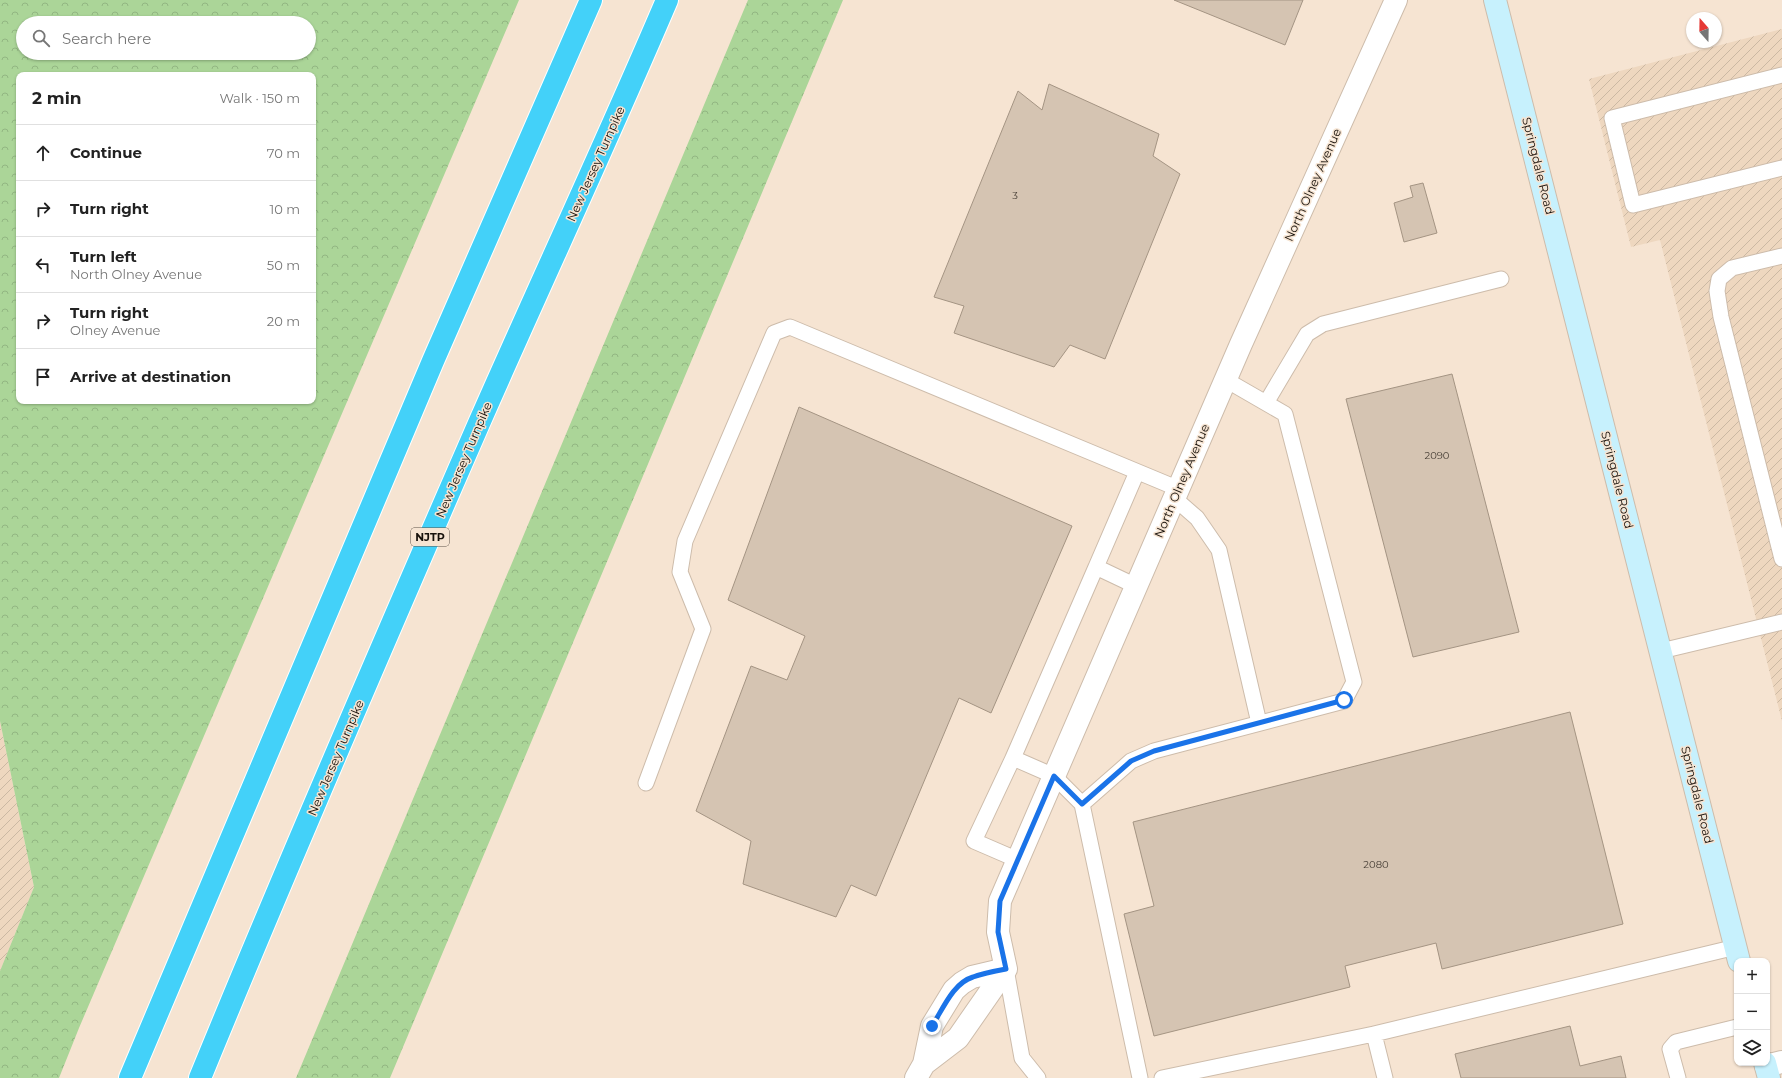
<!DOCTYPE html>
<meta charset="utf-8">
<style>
body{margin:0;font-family:Montserrat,sans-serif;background:#f2f2f2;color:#222}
.controls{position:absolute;right:12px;bottom:12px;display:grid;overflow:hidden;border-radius:8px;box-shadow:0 1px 3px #0004}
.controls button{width:36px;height:36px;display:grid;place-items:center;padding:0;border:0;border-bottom:1px solid #e0e0e0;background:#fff;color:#222;font:20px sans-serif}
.compass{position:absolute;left:1686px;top:12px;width:36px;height:36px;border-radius:50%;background:#fff;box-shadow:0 1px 3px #0004;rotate:340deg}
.stop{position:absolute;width:12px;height:12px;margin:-9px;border:3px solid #1a73e8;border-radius:50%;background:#fff}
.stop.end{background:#1a73e8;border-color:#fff;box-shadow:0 1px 4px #0008}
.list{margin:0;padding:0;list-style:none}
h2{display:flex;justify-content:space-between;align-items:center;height:52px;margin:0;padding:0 16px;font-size:17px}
h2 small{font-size:13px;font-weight:400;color:#767676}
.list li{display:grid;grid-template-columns:26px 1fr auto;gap:12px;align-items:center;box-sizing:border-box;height:56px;padding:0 16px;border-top:1px solid #e0e0e0}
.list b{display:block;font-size:15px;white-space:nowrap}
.list p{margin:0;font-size:13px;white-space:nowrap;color:#767676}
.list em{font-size:13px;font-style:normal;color:#767676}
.icon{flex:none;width:22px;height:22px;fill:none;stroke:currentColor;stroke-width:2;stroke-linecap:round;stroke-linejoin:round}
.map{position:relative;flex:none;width:1782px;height:1078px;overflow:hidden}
.search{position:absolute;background:#fff;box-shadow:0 1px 3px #0004;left:16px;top:16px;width:300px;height:44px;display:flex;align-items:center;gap:10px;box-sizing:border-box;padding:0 14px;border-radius:22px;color:#767676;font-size:15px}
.panel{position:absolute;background:#fff;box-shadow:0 1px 3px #0004;left:16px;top:72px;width:300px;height:332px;border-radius:8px}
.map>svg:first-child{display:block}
.industrial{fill:url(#industrial-furrows)}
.forest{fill:url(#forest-crowns);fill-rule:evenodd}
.building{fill:#d5c4b2;stroke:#a49483}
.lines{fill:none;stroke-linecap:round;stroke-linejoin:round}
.service-casing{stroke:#cdbcab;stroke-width:17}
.minor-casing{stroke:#cdbcab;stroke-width:24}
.secondary-casing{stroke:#cdbcab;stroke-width:24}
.motorway-casing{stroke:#fff;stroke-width:24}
.service{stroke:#fff;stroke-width:15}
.minor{stroke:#fff;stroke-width:22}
.secondary{stroke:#c7f1fd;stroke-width:22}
.motorway{stroke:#43d1f9;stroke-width:22}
.route{stroke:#1a73e8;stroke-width:5}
.labels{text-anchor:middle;stroke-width:3;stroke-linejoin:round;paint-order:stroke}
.number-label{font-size:10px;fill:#463e35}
.shield{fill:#f6e4d2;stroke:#5a5047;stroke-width:1}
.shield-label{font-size:11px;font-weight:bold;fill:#17110b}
.street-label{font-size:12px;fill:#17110b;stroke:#f6e4d2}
</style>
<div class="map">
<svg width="1782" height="1078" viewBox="0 0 1782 1078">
<defs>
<pattern id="industrial-furrows" width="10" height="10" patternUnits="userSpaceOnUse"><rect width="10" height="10" fill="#eed7bf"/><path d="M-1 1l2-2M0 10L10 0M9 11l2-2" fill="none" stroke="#cbb8a3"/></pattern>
<pattern id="forest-crowns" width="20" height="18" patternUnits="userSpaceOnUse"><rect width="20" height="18" fill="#abd598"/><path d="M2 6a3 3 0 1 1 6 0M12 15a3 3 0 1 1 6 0" fill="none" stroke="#92b682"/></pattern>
</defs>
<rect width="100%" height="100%" fill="#f6e4d2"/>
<path class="industrial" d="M 1782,29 L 1782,721 L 1660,240 L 1631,247 L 1589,79 Z
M 0,721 L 34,887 L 0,971 Z"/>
<path class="forest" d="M 0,0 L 519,0 L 79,1028 L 59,1078 L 0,1078 L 0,971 L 34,887 L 0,721 ZM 23,23 L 309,23 L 309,53 L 23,53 ZM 19,75 L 313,75 L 313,401 L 19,401 Z
M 748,0 L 843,0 L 390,1078 L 296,1078 Z"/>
<path class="building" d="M 1174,0 L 1303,0 L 1285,45 Z
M 1049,84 L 1159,134 L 1153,156 L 1180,174 L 1105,359 L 1070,345 L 1054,367 L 954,333 L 964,306 L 934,297 L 1018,91 L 1042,110 Z
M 1423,183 L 1437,233 L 1404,242 L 1394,203 L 1413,197 L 1410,186 Z
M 1452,374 L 1519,632 L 1413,657 L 1346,399 Z
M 799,407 L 1072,526 L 991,713 L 959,698 L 876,896 L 851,885 L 836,917 L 743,884 L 751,841 L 696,811 L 751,666 L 787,680 L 805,636 L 728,600 Z
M 1570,712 L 1623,924 L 1442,969 L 1436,943 L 1345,966 L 1350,987 L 1154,1036 L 1124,914 L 1154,906 L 1133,822 Z
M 1570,1026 L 1580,1066 L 1621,1056 L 1626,1078 L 1461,1078 L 1455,1054 Z"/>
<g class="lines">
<defs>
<path id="service" d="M 1782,75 L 1612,118 L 1633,205 L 1782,168
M 1782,256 L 1732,268 L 1719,279 L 1717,291 L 1721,317 L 1782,559
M 1266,403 L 1307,334 L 1323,324 L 1501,279
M 1174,498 L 1197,518 L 1219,550 L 1259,723
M 1096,567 L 1013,758 L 1054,776 L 1082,804 L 1140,1078
M 1136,586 L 1096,567 L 1137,472
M 1661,651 L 1782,622
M 1013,758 L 974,841 L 1018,860
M 646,783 L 703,629 L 680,572 L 685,541 L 774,333 L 790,327 L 1179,489
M 1082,804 L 1131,761 L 1154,751 L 1344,701 L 1354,682 L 1285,414 L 1226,380
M 1006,969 L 1022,1058 L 1038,1078
M 1374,1034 L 1385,1078
M 1162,1078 L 1374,1034 L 1736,947
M 1678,1078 L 1670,1049 L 1676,1042 L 1737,1027"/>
<path id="minor" d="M 1006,969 L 998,932 L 1000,901 L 1241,344 L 1396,0
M 1766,1066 L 1782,1062
M 916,1078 L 924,1064 L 958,1038 L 1006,969 L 972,977 L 962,983 L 954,990 L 932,1026 L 924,1064"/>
<path id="secondary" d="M 1495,0 L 1739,961
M 1765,1063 L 1769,1078"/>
<path id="motorway" d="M 130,1078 L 433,361 L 591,0
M 200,1078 C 290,858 385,639 480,421 C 542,280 607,141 667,0"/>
</defs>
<use href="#service" class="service-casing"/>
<use href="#minor" class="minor-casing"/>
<use href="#secondary" class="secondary-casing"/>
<use href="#motorway" class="motorway-casing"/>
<use href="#service" class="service"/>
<use href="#minor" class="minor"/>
<use href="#secondary" class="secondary"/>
<use href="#motorway" class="motorway"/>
</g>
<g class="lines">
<path class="route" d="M 932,1026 C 943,1009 953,983 973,977 C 984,973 995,971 1006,969 L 998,932 L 1000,901 L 1054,776 L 1082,804 L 1131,761 L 1154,751 L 1344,700"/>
</g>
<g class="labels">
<g class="number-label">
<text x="1015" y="199">3</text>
<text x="1437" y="459">2090</text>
<text x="1376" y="868">2080</text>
</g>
<rect class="shield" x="411" y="528" width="38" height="18" rx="3"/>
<g class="shield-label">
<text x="430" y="541">NJTP</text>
</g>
<g class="street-label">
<text transform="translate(596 164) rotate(-66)" y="4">New Jersey Turnpike</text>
<text transform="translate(1538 166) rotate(76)" y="4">Springdale Road</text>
<text transform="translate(1313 185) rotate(-66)" y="4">North Olney Avenue</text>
<text transform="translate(464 460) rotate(-67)" y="4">New Jersey Turnpike</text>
<text transform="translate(1617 480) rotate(76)" y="4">Springdale Road</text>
<text transform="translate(1182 481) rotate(-67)" y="4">North Olney Avenue</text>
<text transform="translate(336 758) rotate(-67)" y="4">New Jersey Turnpike</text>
<text transform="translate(1697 795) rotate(76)" y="4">Springdale Road</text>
</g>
</g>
</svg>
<div class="controls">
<button>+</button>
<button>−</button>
<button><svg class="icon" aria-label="layers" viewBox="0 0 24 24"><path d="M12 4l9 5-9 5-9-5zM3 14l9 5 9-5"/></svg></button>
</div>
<svg class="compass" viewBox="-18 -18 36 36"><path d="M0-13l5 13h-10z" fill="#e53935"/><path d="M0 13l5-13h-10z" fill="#767676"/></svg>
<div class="stop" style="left:1344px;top:700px"></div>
<div class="stop end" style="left:932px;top:1026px"></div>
<div class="search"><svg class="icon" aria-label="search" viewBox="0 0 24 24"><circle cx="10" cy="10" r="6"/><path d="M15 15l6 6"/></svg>Search here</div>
<section class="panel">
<h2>2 min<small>Walk · 150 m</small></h2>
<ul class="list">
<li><svg class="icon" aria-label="ahead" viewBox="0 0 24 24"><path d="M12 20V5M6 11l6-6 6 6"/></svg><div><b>Continue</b></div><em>70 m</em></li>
<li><svg class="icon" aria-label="right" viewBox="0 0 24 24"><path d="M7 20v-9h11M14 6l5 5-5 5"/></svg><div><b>Turn right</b></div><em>10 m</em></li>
<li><svg class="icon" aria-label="left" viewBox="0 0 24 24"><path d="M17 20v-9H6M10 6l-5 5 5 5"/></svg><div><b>Turn left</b><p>North Olney Avenue</p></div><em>50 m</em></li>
<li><svg class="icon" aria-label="right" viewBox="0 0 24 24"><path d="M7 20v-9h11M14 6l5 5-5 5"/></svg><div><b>Turn right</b><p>Olney Avenue</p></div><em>20 m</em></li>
<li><svg class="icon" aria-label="arrive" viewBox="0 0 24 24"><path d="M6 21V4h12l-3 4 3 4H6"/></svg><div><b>Arrive at destination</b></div></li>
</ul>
</section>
</div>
